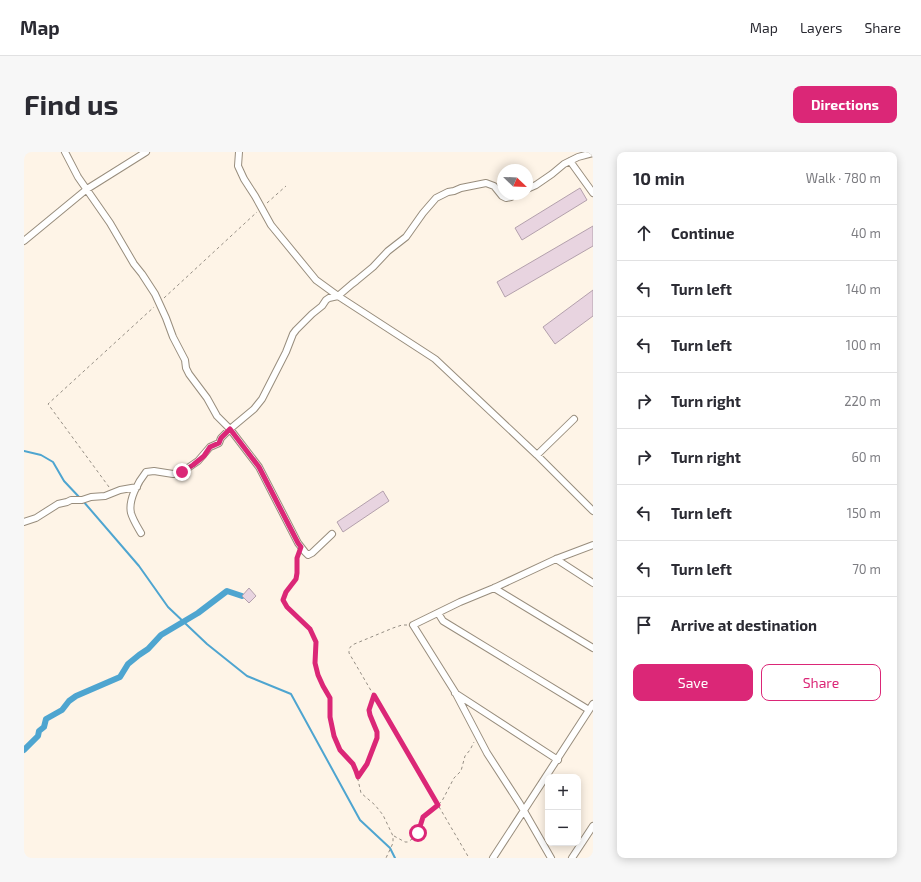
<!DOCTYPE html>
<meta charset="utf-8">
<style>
body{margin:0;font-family:"Exo 2",sans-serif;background:#f7f7f7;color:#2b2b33}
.controls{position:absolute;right:12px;bottom:12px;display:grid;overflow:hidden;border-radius:8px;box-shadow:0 2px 10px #0003}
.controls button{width:36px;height:36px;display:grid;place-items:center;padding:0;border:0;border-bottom:1px solid #e1e1e2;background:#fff;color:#2b2b33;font:20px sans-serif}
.compass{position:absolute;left:473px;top:12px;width:36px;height:36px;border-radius:50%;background:#fff;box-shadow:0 2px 10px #0003;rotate:113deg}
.stop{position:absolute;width:12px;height:12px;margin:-9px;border:3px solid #db2777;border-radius:50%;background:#fff}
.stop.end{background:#db2777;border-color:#fff;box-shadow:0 1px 4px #0008}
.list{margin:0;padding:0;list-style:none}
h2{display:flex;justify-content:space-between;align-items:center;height:52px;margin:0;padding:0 16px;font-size:17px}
h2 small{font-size:13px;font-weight:400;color:#7c7c81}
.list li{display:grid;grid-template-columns:26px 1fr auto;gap:12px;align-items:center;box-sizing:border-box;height:56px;padding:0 16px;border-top:1px solid #e1e1e2}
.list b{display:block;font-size:15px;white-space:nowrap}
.list em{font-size:13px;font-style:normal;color:#7c7c81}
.actions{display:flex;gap:8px;padding:12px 16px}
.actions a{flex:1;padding:9px 0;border:1px solid #db2777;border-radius:8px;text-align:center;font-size:14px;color:#db2777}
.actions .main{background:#db2777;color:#fff}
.icon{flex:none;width:22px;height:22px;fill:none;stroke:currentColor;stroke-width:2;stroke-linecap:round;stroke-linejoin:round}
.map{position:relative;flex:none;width:569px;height:706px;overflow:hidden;border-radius:8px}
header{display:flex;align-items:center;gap:24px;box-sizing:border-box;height:56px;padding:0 20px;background:#fff;border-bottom:1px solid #e1e1e2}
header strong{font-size:19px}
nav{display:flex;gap:22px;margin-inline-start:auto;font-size:14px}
.intro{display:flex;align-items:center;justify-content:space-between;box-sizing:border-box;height:96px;padding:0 24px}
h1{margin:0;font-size:28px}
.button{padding:10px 18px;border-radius:8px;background:#db2777;color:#fff;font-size:14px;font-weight:700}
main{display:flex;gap:24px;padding:0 24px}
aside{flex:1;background:#fff;border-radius:8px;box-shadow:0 2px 10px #0003}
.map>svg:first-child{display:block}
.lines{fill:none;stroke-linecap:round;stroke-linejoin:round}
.stream{stroke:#4ea5d0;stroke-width:2}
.canal{stroke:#4ea5d0;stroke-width:6}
.building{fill:#e8d4e0;stroke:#b3a0ac}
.minor-casing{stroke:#988d7d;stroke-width:8}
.path{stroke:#958e84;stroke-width:1;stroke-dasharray:3 3;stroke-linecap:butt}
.minor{stroke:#fff;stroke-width:6}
.route{stroke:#db2777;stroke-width:5}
</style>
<header>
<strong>Map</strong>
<nav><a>Map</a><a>Layers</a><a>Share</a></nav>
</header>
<div class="intro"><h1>Find us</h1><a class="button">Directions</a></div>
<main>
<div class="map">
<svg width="569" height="706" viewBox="0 0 569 706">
<rect width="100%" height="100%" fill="#fef4e7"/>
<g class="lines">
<path class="stream" d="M 0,299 L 17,303 L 29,310 L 40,329 L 56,346
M 59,349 L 115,414 L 144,455 L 183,492 L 223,524 L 267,542 L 336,668 L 366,696 L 371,706"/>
<path class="canal" d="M 0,598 L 14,584 L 15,579 L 20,575 L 22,567 L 38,558 L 45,549 L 52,544 L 96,525 L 104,512 L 115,503 L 124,497 L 137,483 L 174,461 L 203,439 L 218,444"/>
</g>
<path class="building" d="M 556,36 L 563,48 L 498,88 L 491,76 Z
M 569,74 L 569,94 L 481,145 L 473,130 Z
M 569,138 L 569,164 L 531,192 L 519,175 Z
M 359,339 L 365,349 L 319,380 L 313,370 Z
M 225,436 L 232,444 L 225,451 L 218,444 Z"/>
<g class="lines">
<defs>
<path id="minor" d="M 41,0 L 54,25 L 86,71 L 110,112 L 118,122 L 131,142 L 142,166 L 149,185 L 161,208 L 162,216 L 165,222 L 183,246 L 193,264 L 206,277 L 235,315 L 274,391 L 281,400 L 284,403 L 288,401 L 308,382
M 215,0 L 214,14 L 220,27 L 231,44 L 247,73 L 292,128 L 314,144 L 411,207 L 513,303 L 569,359
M 546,9 L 569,41
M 503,37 L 512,33 L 528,22 L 540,12 L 554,5 L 569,1
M 0,89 L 63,37 L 122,0
M 513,303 L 550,267
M 0,370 L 12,366 L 34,352 L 43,350 L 47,348 L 58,348 L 67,345 L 81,344 L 96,338 L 113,335
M 117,381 C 113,374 109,368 107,361 C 104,348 114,330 122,320 L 130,319 L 149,322 L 158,320 L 174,309 L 186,295 L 195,291 L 197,286 L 206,277 L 230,257 L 238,247 L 262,200 L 269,182 L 272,178 L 288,162 L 298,154 L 302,148 L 305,146 L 314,144 L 328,132 L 332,129 L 349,115 L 364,99 L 382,85 L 399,61 L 412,46 L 424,40 L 430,39 L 437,36 L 462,31 L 470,34 L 478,44 L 482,46 L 487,45 L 492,42
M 532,407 L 569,431
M 470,436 L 569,496
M 414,461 L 419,469 L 565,558
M 431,541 L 534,608
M 469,706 L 569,552
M 527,706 L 496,652 L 463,601 L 431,540 L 389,473 L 436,450 L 470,436 L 532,407 L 569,393
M 548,706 L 569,674"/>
</defs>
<use href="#minor" class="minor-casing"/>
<path class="path" d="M 243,51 L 262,34
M 140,146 L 233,60
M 85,335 L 24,252 L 130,155
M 274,401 L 273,406 L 273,421 L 272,427 L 262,440 L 259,448 L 263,455 L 286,477 L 291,490 L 291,511 L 294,523 L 299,534 L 306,546 L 306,565 L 309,584 L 317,598 L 329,612 L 332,619 L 337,641 L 351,653 L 359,663 L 369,684 L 369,691 L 362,706
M 383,473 L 378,473 L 369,476 L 328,493 L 325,497 L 325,501 L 445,706
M 335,624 L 343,612 L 353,586 L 353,580 L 346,563 L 345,558 L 349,544
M 370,684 L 381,690 L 384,690 L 392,684 L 394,681 L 399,665 L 414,653 L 418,649 L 430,626 L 437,619 L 441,604 L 446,598 L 450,590"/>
<use href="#minor" class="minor"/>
</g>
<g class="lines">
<path class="route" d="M 158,320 L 169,313 L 180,304 L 186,295 L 195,291 L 197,286 L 206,277 L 235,315 L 274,391 L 277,395 L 273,406 L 273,421 L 272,427 L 262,440 L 259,448 L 263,455 L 286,477 L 292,490 L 291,511 L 294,523 L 299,534 L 306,546 L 306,565 L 310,584 L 316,598 L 329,612 L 332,619 L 334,625 L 343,612 L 353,586 L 353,580 L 346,563 L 345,558 L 350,543 L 414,653 L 399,665 L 394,681"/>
</g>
</svg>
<div class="controls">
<button>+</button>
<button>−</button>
</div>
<svg class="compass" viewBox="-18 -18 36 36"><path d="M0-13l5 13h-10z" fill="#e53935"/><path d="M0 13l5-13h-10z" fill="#7c7c81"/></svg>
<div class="stop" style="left:394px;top:681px"></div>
<div class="stop end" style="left:158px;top:320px"></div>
</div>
<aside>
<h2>10 min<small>Walk · 780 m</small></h2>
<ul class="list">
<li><svg class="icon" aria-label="ahead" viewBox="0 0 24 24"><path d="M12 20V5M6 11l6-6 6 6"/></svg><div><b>Continue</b></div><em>40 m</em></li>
<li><svg class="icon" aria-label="left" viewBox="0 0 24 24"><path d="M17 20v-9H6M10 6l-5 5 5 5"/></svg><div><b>Turn left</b></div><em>140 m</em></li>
<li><svg class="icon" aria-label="left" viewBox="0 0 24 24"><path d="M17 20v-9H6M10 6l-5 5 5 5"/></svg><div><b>Turn left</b></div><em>100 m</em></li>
<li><svg class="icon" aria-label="right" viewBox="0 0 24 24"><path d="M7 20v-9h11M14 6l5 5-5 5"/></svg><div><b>Turn right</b></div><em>220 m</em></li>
<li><svg class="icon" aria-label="right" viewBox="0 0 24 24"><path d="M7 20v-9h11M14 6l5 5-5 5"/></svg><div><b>Turn right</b></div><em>60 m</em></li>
<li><svg class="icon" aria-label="left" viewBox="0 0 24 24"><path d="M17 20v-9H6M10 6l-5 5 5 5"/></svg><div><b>Turn left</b></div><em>150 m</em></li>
<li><svg class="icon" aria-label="left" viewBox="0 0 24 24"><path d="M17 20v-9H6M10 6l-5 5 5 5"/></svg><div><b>Turn left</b></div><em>70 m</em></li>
<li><svg class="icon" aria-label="arrive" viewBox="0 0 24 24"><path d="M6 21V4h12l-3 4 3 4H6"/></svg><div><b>Arrive at destination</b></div></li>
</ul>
<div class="actions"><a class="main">Save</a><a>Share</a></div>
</aside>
</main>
